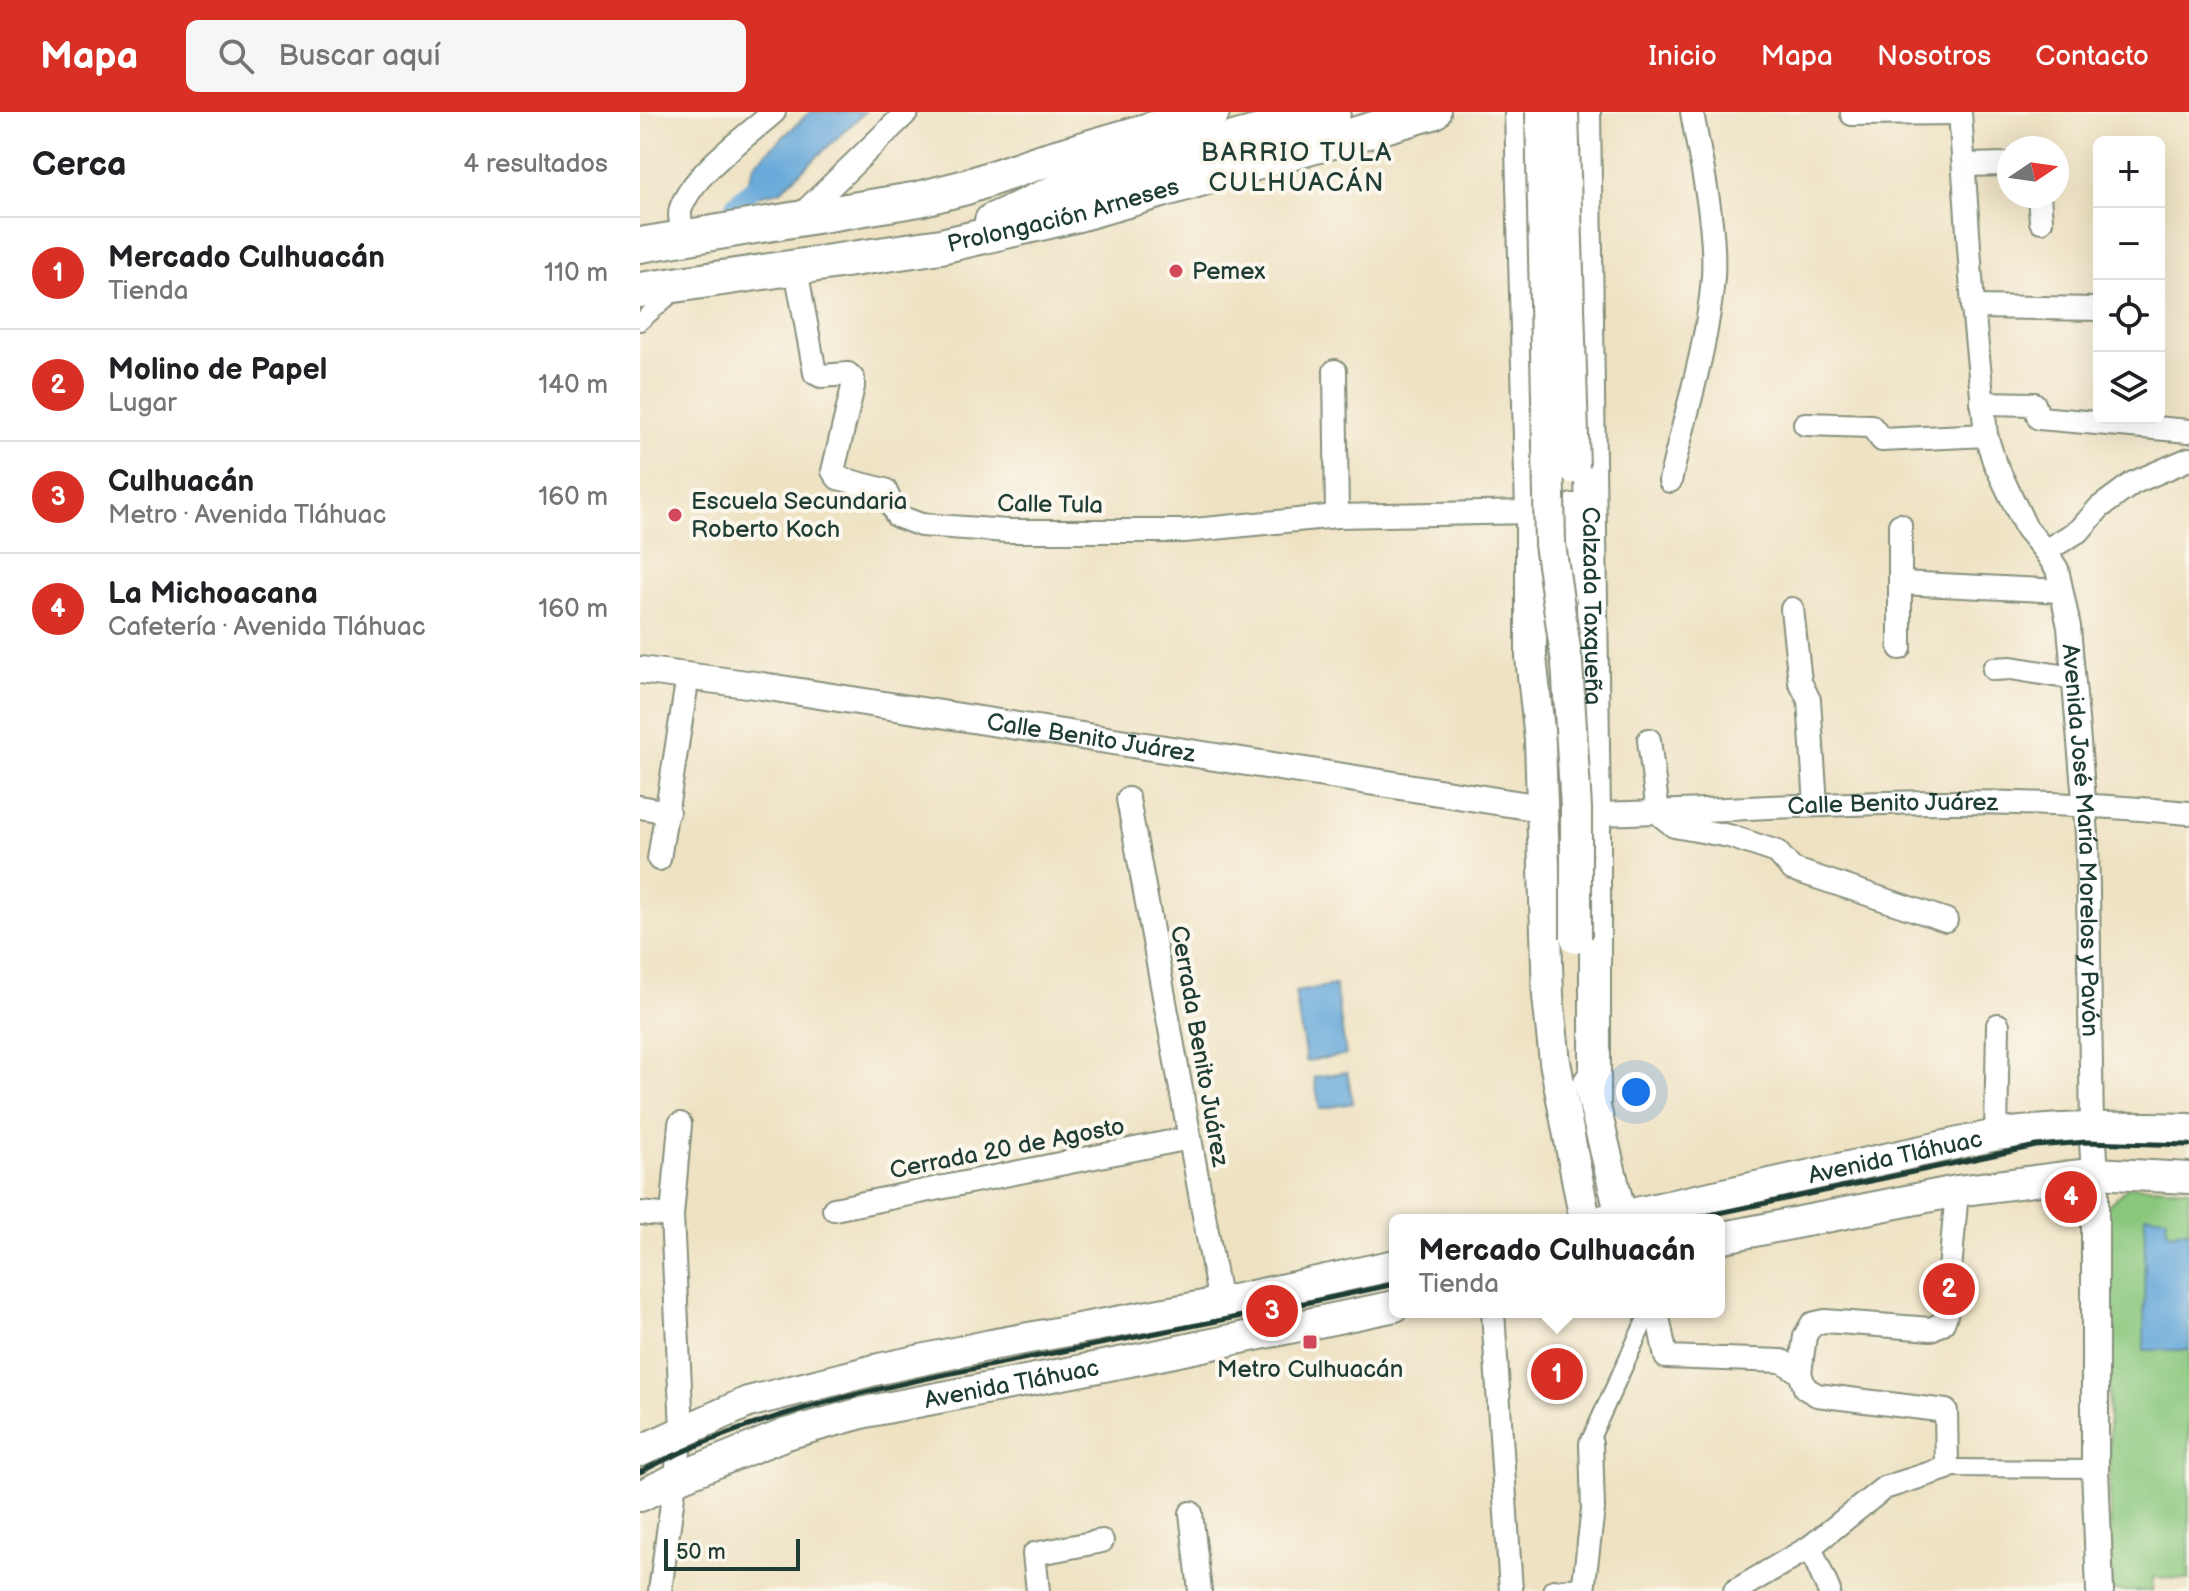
<!DOCTYPE html>
<html lang="es">
<meta charset="utf-8">
<style>
body{margin:0;font-family:"Balsamiq Sans",sans-serif;background:#f6f6f6;color:#202124}
.controls{position:absolute;right:24px;top:24px;display:grid;overflow:hidden;border-radius:12px;box-shadow:0 8px 32px #0002}
.controls button{width:72px;height:72px;display:grid;place-items:center;padding:0;border:0;border-bottom:2px solid #e0e0e0;background:#fff;color:#202124;font:40px sans-serif}
.compass{position:absolute;left:1357px;top:24px;width:72px;height:72px;border-radius:50%;background:#fff;box-shadow:0 8px 32px #0002;rotate:77deg}
.scale{position:absolute;left:24px;bottom:20px;width:136px;box-sizing:border-box;padding-left:8px;border:4px solid #1f3d34;border-top:0;font-size:22px;line-height:28px;white-space:nowrap;color:#1f3d34;-webkit-text-stroke:6px #fbf7ec;paint-order:stroke}
.you{position:absolute;left:996px;top:980px;width:28px;height:28px;margin:-20px;border:6px solid #fff;border-radius:50%;background:#1a73e8;box-shadow:0 0 0 12px #1a73e833}
.badge{display:grid;place-items:center;width:52px;height:52px;border-radius:50%;background:#d93025;color:#fff;font-size:26px;font-weight:700}
.pin{position:absolute;translate:-50% -50%;border:4px solid #fff;box-shadow:0 2px 8px #0006}
.popup{position:absolute;left:749px;top:1102px;width:336px;height:104px;box-sizing:border-box;display:grid;place-content:center;border-radius:12px;background:#fff;filter:drop-shadow(0 2px 6px #0005);font-size:26px;white-space:nowrap;color:#757577}
.popup b{font-size:30px;color:#202124}
.popup::after{content:'';position:absolute;left:50%;top:100%;margin-left:-16px;border:16px solid transparent;border-top-color:#fff}
.list{margin:0;padding:0;list-style:none}
h2{display:flex;justify-content:space-between;align-items:center;height:104px;margin:0;padding:0 32px;font-size:34px}
h2 small{font-size:26px;font-weight:400;color:#757577}
.list li{display:grid;grid-template-columns:52px 1fr auto;gap:24px;align-items:center;box-sizing:border-box;height:112px;padding:0 32px;border-top:2px solid #e0e0e0}
.list b{display:block;font-size:30px;white-space:nowrap}
.list p{margin:0;font-size:26px;white-space:nowrap;color:#757577}
.list em{font-size:26px;font-style:normal;color:#757577}
.icon{flex:none;width:44px;height:44px;fill:none;stroke:currentColor;stroke-width:2;stroke-linecap:round;stroke-linejoin:round}
.map{position:relative;flex:none;width:1549px;height:1479px;overflow:hidden}
header{display:flex;align-items:center;gap:48px;box-sizing:border-box;height:112px;padding:0 40px;background:#d93025;color:#fff}
header strong{font-size:38px}
nav{display:flex;gap:44px;margin-inline-start:auto;font-size:28px}
.search{width:560px;height:72px;background:#f6f6f6;display:flex;align-items:center;gap:20px;box-sizing:border-box;padding:0 28px;border-radius:12px;color:#757577;font-size:30px}
main{display:flex}
aside{flex:1;background:#fff}
.map>svg:first-child{display:block}
.green{fill:#89c77d;stroke:#548258;stroke-width:2}
.water{fill:#65a7d9;stroke:#427286;stroke-width:2}
.lines{fill:none;stroke-linecap:round;stroke-linejoin:round}
.canal{stroke:#65a7d9;stroke-width:20}
.pedestrian-casing{stroke:#86907c;stroke-width:20}
.minor-casing{stroke:#86907c;stroke-width:26}
.tertiary-casing{stroke:#86907c;stroke-width:30}
.secondary-casing{stroke:#86907c;stroke-width:34}
.primary-casing{stroke:#86907c;stroke-width:38}
.pedestrian{stroke:#fff;stroke-width:16}
.minor{stroke:#fff;stroke-width:22}
.tertiary{stroke:#fff;stroke-width:26}
.secondary{stroke:#fff;stroke-width:30}
.primary{stroke:#fff;stroke-width:34}
.rail{stroke:#1f3d34;stroke-width:5}
.secondary-bridge-casing{stroke:#86907c;stroke-width:34;stroke-linecap:butt}
.secondary-bridge{stroke:#fff;stroke-width:30}
.poi-dot{fill:#d1495b;stroke:#fbf7ec;stroke-width:3}
.labels{text-anchor:middle;stroke-width:8;stroke-linejoin:round;paint-order:stroke}
.street-label{font-size:24px;fill:#1f3d34;stroke:#fbf7ec}
.poi-label{font-size:24px;fill:#1f3d34;stroke:#fbf7ec;text-anchor:start}
.neighbourhood-label{font-size:26px;letter-spacing:2px;fill:#1f3d34;stroke:#fbf7ec}
</style>
<header>
<strong>Mapa</strong>
<div class="search"><svg class="icon" aria-label="search" viewBox="0 0 24 24"><circle cx="10" cy="10" r="6"/><path d="M15 15l6 6"/></svg>Buscar aquí</div>
<nav><a>Inicio</a><a>Mapa</a><a>Nosotros</a><a>Contacto</a></nav>
</header>
<main>
<aside>
<h2>Cerca<small>4 resultados</small></h2>
<ul class="list">
<li><span class="badge">1</span><div><b>Mercado Culhuacán</b><p>Tienda</p></div><em>110 m</em></li>
<li><span class="badge">2</span><div><b>Molino de Papel</b><p>Lugar</p></div><em>140 m</em></li>
<li><span class="badge">3</span><div><b>Culhuacán</b><p>Metro · Avenida Tláhuac</p></div><em>160 m</em></li>
<li><span class="badge">4</span><div><b>La Michoacana</b><p>Cafetería · Avenida Tláhuac</p></div><em>160 m</em></li>
</ul>
</aside>
<div class="map">
<svg width="1549" height="1479" viewBox="0 0 1549 1479">
<rect width="100%" height="100%" fill="#fbf7ec"/>
<filter id="ink" filterUnits="userSpaceOnUse"><feTurbulence type="fractalNoise" baseFrequency=".0125" numOctaves="2"/><feDisplacementMap in="SourceGraphic" scale="16" xChannelSelector="R" yChannelSelector="G"/><feConvolveMatrix kernelMatrix="1 2 1 2 8 2 1 2 1" color-interpolation-filters="sRGB"/></filter>
<filter id="wash" filterUnits="userSpaceOnUse"><feTurbulence type="fractalNoise" baseFrequency=".006" numOctaves="4" result="noise"/><feDisplacementMap in="SourceGraphic" scale="32" xChannelSelector="R" yChannelSelector="G"/><feGaussianBlur stdDeviation="1.8" result="paint"/><feColorMatrix in="noise" values="0 0 0 0 0 0 0 0 0 0 0 0 0 0 0 0 0 1.4 0 .05"/><feComposite in="paint" operator="in"/></filter>
<g filter="url(#wash)">
<rect width="100%" height="100%" fill="#eee2c3"/>
<path class="green" d="M 1489,1074 L 1549,1077 L 1549,1468 L 1513,1465 L 1512,1479 L 1472,1479 L 1471,1458 L 1466,1095 Z"/>
<path class="water" d="M 170,0 L 225,0 L 140,79 L 101,88 L 115,51 Z
M 695,873 L 706,943 L 666,949 L 655,880 Z
M 707,960 L 713,991 L 680,997 L 674,965 Z
M 1505,1103 L 1527,1105 L 1526,1114 L 1530,1122 L 1545,1118 L 1549,1122 L 1549,1238 L 1504,1238 Z"/>
<g class="lines">
<path class="canal" d="M 95,93 L 119,71"/>
</g>
</g>
<g filter="url(#ink)">
<g class="lines">
<defs>
<path id="pedestrian" d="M 0,210 L 35,179
M 951,1331 L 951,1326 L 1009,1200
M 1307,1356 L 1455,1357"/>
<g id="minor">
<path id="s1" d="M 1320,0 L 1333,195 L 1346,323 L 1354,349 L 1386,416 L 1405,439 L 1417,457 L 1429,515 L 1447,722 L 1452,1014"/>
<path d="M 1212,2 L 1320,1"/>
<path d="M 1325,53 L 1369,52"/>
<path d="M 1399,84 L 1401,109"/>
<path d="M 158,106 L 267,0"/>
<path d="M 44,127 C 43,118 38,104 41,96 C 54,60 106,25 134,0"/>
<path d="M 156,157 L 175,261 L 181,264 L 208,262 L 213,267 L 213,275 L 193,359 L 198,366 L 245,378 L 257,404 L 281,413 L 368,419 L 544,419 L 697,404 L 891,400"/>
<path d="M 1333,195 L 1459,197"/>
<path d="M 695,259 L 697,404"/>
<path d="M 1342,291 L 1394,292 L 1399,306 L 1549,319"/>
<path d="M 1165,312 L 1231,314 L 1242,328 L 1346,323"/>
<path d="M 1030,369 C 1045,302 1068,233 1073,165 C 1076,110 1061,53 1052,0"/>
<path d="M 1405,439 L 1440,418 L 1459,396 L 1493,371 L 1549,347"/>
<path d="M 1261,471 L 1421,479"/>
<path d="M 1152,497 L 1160,570 L 1169,588 L 1176,693"/>
<path d="M 1260,536 L 1260,413"/>
<path d="M 1354,557 L 1371,556 L 1432,566"/>
<path d="M 1009,628 L 1018,701 L 1034,714 L 1089,724 L 1137,740 L 1152,757 L 1306,808"/>
<path d="M 488,687 L 580,1191"/>
<path d="M 0,695 L 28,700"/>
<path id="s2" d="M 955,702 C 1074,699 1193,690 1313,690 C 1392,690 1470,694 1549,701"/>
<path d="M 19,747 L 48,564"/>
<path d="M 1356,1023 L 1358,913"/>
<path d="M 194,1097 L 550,1026"/>
<path d="M 0,1101 L 32,1104"/>
<path d="M 853,1200 L 871,1479"/>
<path d="M 1017,1200 L 1026,1245 L 1142,1249 L 1160,1261 L 1165,1276 L 1177,1283 L 1306,1299 L 1307,1356 L 1244,1376 L 1170,1435 L 1095,1479"/>
<path d="M 1160,1261 L 1165,1224 L 1172,1212 L 1185,1209 L 1291,1217 L 1303,1211 L 1306,1203 L 1317,1079"/>
<path d="M 551,1401 L 560,1479"/>
<path d="M 1170,1435 L 1189,1479"/>
<path d="M 20,1479 L 42,1318 L 32,1104 L 40,1012"/>
<path d="M 398,1479 L 394,1442 L 462,1429"/>
<path d="M 914,1479 L 943,1477"/>
<path d="M 943,1479 L 953,1397 L 951,1331"/>
</g>
<g id="tertiary">
<path id="s3" d="M 0,558 L 122,574 L 901,696"/>
<path d="M 1452,1014 L 1455,1061 L 1455,1357 L 1460,1479"/>
</g>
<g id="secondary">
<path d="M 880,0 L 891,400 L 891,545 L 900,628 L 908,884 L 915,950 L 945,1108"/>
<path id="s4" d="M 945,0 L 955,702 L 955,990"/>
<path d="M 920,492 L 932,431 L 933,397"/>
<path d="M 949,970 L 982,1108"/>
<path id="s5" d="M 964,1108 L 1356,1023 C 1421,1014 1484,1015 1549,1017"/>
<path d="M 1079,1126 L 1317,1079 L 1455,1061 L 1549,1066"/>
<path d="M 0,1339 L 108,1290 L 239,1257 L 351,1233 L 580,1191 L 755,1153"/>
<path id="s6" d="M 0,1384 L 35,1367 L 146,1322 L 225,1300 L 500,1247 L 755,1194"/>
</g>
<g id="primary">
<path d="M 352,109 L 443,68 L 693,0"/>
<path d="M 0,133 L 279,87 L 326,75 L 399,50 L 572,0"/>
<path id="s7" d="M 0,178 L 301,134 L 435,103 L 793,0"/>
</g>
</defs>
<use href="#pedestrian" class="pedestrian-casing"/>
<use href="#minor" class="minor-casing"/>
<use href="#tertiary" class="tertiary-casing"/>
<use href="#secondary" class="secondary-casing"/>
<use href="#primary" class="primary-casing"/>
<use href="#pedestrian" class="pedestrian"/>
<use href="#minor" class="minor"/>
<use href="#tertiary" class="tertiary"/>
<use href="#secondary" class="secondary"/>
<use href="#primary" class="primary"/>
<path class="rail" d="M 1046,1108 L 1396,1034 L 1446,1030 L 1549,1033
M 0,1360 C 124,1296 257,1272 393,1245 C 514,1222 635,1198 755,1172"/>
<defs>
<path id="secondary-bridge" d="M 901,0 L 910,432 L 927,551 L 936,696 L 936,826
M 923,0 L 934,356"/>
</defs>
<use href="#secondary-bridge" class="secondary-bridge-casing"/>
<use href="#secondary-bridge" class="secondary-bridge"/>
</g>
</g>
<g class="poi-dot">
<circle cx="536" cy="159" r="8"/>
<circle cx="35" cy="403" r="8"/>
<rect x="662" y="1222" width="16" height="16" rx="4"/>
</g>
<g class="labels">
<g class="street-label">
<text dy="8" stroke="none"><textPath href="#s7" startOffset="430">Prolongación Arneses</textPath></text>
<text transform="translate(410 392) rotate(1)" y="8">Calle Tula</text>
<text dy="8" stroke="none"><textPath href="#s4" startOffset="494">Calzada Taxqueña</textPath></text>
<text dy="8" stroke="none"><textPath href="#s3" startOffset="456">Calle Benito Juárez</textPath></text>
<text dy="8" stroke="none"><textPath href="#s2" startOffset="298">Calle Benito Juárez</textPath></text>
<text dy="8" stroke="none"><textPath href="#s1" startOffset="750">Avenida José María Morelos y Pavón</textPath></text>
<text transform="translate(560 934) rotate(80)" y="8">Cerrada Benito Juárez</text>
<text transform="translate(367 1036) rotate(-11)" y="8">Cerrada 20 de Agosto</text>
<text dy="8" stroke="none"><textPath href="#s5" startOffset="298">Avenida Tláhuac</textPath></text>
<text dy="8" stroke="none"><textPath href="#s6" startOffset="390">Avenida Tláhuac</textPath></text>
</g>
<g class="poi-label">
<text x="552" y="167">Pemex</text>
<text x="51" y="397">Escuela Secundaria<tspan x="51" dy="28">Roberto Koch</tspan></text>
<text x="670" y="1265" text-anchor="middle">Metro Culhuacán</text>
</g>
<g class="neighbourhood-label">
<text x="657" y="49">BARRIO TULA<tspan x="657" dy="30">CULHUACÁN</tspan></text>
</g>
</g>
</svg>
<div class="controls">
<button>+</button>
<button>−</button>
<button><svg class="icon" aria-label="locate" viewBox="0 0 24 24"><circle cx="12" cy="12" r="6"/><path d="M12 2v4M12 18v4M2 12h4M18 12h4"/></svg></button>
<button><svg class="icon" aria-label="layers" viewBox="0 0 24 24"><path d="M12 4l9 5-9 5-9-5zM3 14l9 5 9-5"/></svg></button>
</div>
<svg class="compass" viewBox="-18 -18 36 36"><path d="M0-13l5 13h-10z" fill="#e53935"/><path d="M0 13l5-13h-10z" fill="#757577"/></svg>
<div class="scale">50 m</div>
<div class="you"></div>
<div class="pin badge" style="left:917px;top:1262px">1</div>
<div class="popup"><b>Mercado Culhuacán</b>Tienda</div>
<div class="pin badge" style="left:1309px;top:1177px">2</div>
<div class="pin badge" style="left:632px;top:1199px">3</div>
<div class="pin badge" style="left:1431px;top:1085px">4</div>
</div>
</main>
